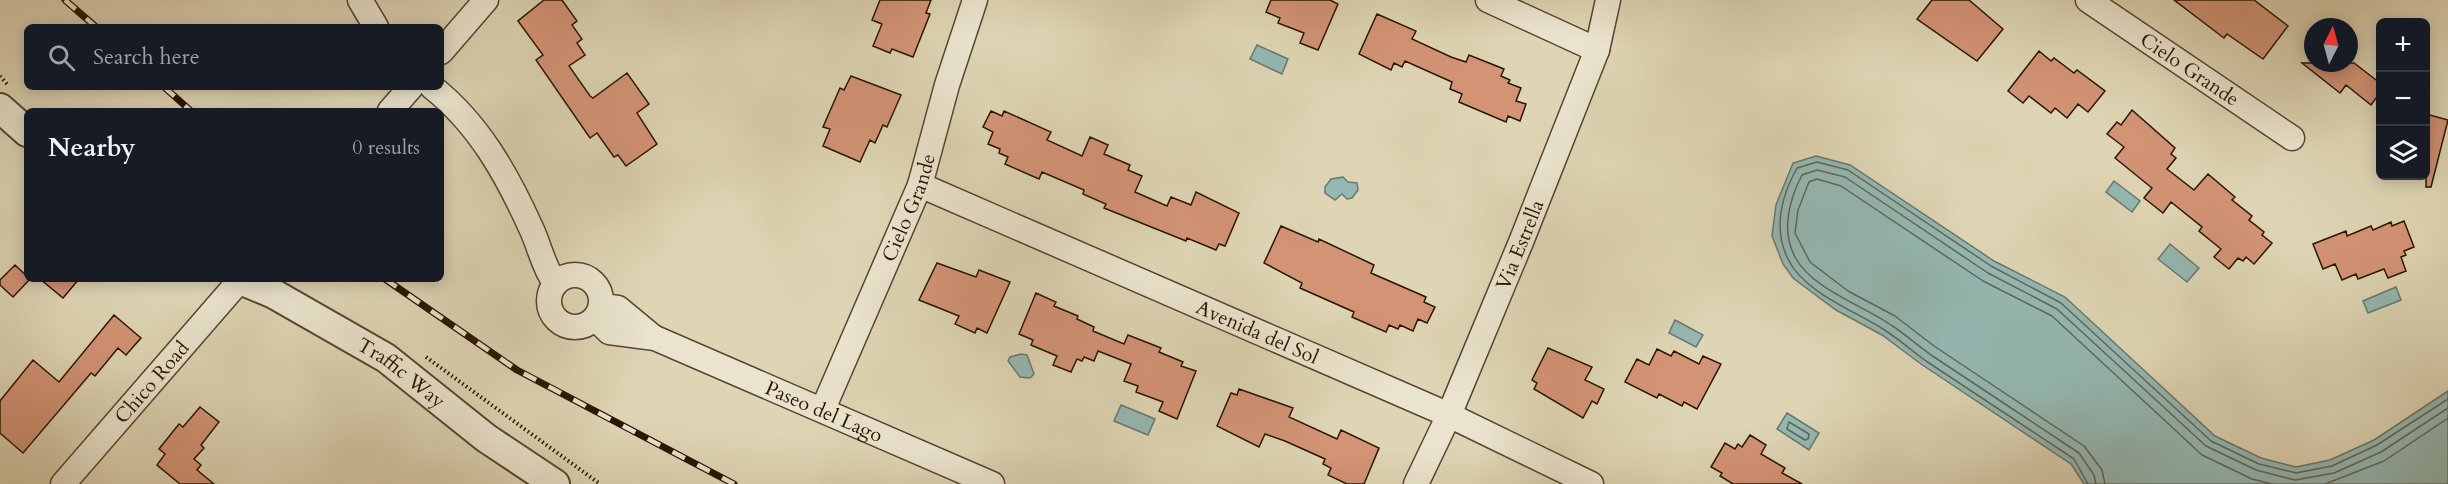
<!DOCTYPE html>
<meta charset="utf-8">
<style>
body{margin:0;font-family:Cardo,serif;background:#242831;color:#f1f3f6}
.controls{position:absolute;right:18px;top:18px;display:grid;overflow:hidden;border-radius:9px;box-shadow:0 3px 15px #0003}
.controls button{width:54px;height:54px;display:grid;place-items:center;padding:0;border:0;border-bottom:2px solid #363941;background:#171b24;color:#f1f3f6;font:30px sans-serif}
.compass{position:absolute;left:2304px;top:18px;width:54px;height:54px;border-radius:50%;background:#171b24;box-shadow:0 3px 15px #0003;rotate:6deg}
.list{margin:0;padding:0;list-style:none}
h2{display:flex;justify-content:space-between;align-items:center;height:78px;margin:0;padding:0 24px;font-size:26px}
h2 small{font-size:20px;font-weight:400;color:#9ea1a6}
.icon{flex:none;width:33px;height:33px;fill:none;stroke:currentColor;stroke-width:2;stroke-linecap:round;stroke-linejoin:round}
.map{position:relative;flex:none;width:2448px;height:484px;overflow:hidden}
.search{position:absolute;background:#171b24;box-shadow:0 3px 15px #0003;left:24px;top:24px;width:420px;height:66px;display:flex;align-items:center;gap:15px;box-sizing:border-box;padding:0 21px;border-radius:9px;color:#9ea1a6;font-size:22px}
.panel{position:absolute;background:#171b24;box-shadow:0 3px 15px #0003;left:24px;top:108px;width:420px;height:174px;border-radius:9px}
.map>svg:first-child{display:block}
.water{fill:#94b8b2;stroke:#6a776c;stroke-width:1.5}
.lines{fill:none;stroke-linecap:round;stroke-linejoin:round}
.shore{stroke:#5f665a;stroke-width:1.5}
.building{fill:#d39476;stroke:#2a1502;stroke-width:1.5}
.minor-casing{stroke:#57452e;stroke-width:27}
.tertiary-casing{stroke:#57452e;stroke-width:32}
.path{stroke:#2a1502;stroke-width:4;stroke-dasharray:1.5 3;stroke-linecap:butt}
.minor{stroke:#eae4ce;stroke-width:24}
.tertiary{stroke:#eae4ce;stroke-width:28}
.rail-casing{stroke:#2a1502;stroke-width:7}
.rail{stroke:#eae4ce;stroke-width:4.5;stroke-dasharray:14;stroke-linecap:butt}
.labels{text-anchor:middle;stroke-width:4.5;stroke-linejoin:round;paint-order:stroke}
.street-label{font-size:20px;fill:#2a1502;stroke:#eae4ce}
</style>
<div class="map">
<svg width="2448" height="484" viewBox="0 0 2448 484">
<rect width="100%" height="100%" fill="#ded5b4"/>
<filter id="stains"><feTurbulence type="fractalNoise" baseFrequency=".00333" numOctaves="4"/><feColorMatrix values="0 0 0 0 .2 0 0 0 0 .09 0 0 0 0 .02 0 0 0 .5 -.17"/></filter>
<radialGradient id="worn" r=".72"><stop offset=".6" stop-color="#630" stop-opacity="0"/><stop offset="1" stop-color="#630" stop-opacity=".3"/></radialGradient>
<path class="water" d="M 1257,45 L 1288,59 L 1282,74 L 1250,59 Z
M 1816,156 L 1850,165 L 1994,261 L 2065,297 L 2215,436 L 2261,458 L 2296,467 L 2330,460 L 2374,440 L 2448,391 L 2448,484 L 2084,484 L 2071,464 L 1921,364 L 1882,335 L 1836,310 L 1793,278 L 1783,264 L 1772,236 L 1776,205 L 1793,163 Z
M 1343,177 L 1348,182 L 1357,183 L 1358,190 L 1352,198 L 1347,199 L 1342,194 L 1335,200 L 1325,193 L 1325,187 L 1331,179 Z
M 2114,181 L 2140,201 L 2132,212 L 2106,192 Z
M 2170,244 L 2199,268 L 2187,282 L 2158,259 Z
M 2396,287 L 2401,300 L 2368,313 L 2363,301 Z
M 1675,320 L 1703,335 L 1696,347 L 1669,333 Z
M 1021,354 L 1027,355 L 1034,374 L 1030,378 L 1020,377 L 1008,361 L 1010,357 Z
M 1121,405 L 1155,419 L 1148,435 L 1114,421 Z
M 1787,413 L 1819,433 L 1809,450 L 1777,429 Z"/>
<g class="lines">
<path class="shore" d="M 1789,422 L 1809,434 L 1808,439 L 1805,440 L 1787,429 Z
M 2088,484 L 2074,459 C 2025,426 1975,394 1926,361 C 1912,351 1900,340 1886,331 C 1856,311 1804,293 1788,259 C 1773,229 1781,197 1797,168 L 1817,162 L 1848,170 L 1991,266 L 2061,303 L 2211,441 L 2259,464 L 2296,473 L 2332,466 L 2377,445 L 2448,399
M 2096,484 L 2094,475 L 2079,453 C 2030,420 1980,388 1931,355 C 1917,345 1905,334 1891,325 C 1862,305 1812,289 1795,257 C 1781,231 1789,200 1802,175 L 1817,170 L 1845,177 L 1988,273 L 2057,309 L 2206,446 L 2256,470 L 2295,480 L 2334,473 L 2381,452 L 2448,408
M 2105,484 L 2102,470 L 2084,446 L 1934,346 L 1895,316 L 1848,291 L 1810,262 L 1795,233 L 1798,210 L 1809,182 L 1817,179 L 1841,186 L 1983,281 L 2052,316 L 2202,455 L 2252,479 L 2272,484
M 2325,484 L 2384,461 L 2448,418"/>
</g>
<path class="building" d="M 544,0 L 562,0 L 577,21 L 572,25 L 582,39 L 577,43 L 585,55 L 569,66 L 590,96 L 593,98 L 627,73 L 649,104 L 637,113 L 657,144 L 626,166 L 618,155 L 614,157 L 597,133 L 590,138 L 536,60 L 543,55 L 518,21 Z
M 880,0 L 931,0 L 926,13 L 930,14 L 913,57 L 892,49 L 890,53 L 873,46 L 882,24 L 872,20 Z
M 1271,0 L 1330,0 L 1338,4 L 1318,50 L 1300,43 L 1304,33 L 1278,23 L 1280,18 L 1266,12 Z
M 1932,0 L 1969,0 L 2003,29 L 1977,61 L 1917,19 Z
M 2174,0 L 2254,0 L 2288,26 L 2263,59 L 2227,34 L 2224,38 Z
M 1377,14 L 1416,31 L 1412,39 L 1451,57 L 1466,62 L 1469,55 L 1504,69 L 1501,76 L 1510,80 L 1508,83 L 1521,88 L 1516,101 L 1526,104 L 1520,121 L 1508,116 L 1506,122 L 1459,102 L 1462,94 L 1450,89 L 1452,82 L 1405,61 L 1402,67 L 1394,63 L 1391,70 L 1359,54 Z
M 2039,51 L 2051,61 L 2054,58 L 2074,73 L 2077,70 L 2105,91 L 2088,112 L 2078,104 L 2067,118 L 2055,108 L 2051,113 L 2029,96 L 2023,103 L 2008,91 Z
M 2302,63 L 2354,63 L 2380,83 L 2380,93 L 2371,105 L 2346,85 L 2340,93 Z
M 851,76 L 901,95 L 887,127 L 883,125 L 875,143 L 870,140 L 860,162 L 823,146 L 830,129 L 823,127 L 840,88 L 844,90 Z
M 2132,110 L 2175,148 L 2171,154 L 2176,158 L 2167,169 L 2194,190 L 2208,174 L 2235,197 L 2232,200 L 2252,216 L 2249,220 L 2264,232 L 2262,235 L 2272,243 L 2254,264 L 2246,257 L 2243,261 L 2238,258 L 2229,269 L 2214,257 L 2221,249 L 2199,231 L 2202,227 L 2171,202 L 2163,213 L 2144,198 L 2152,188 L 2115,158 L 2124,147 L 2107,134 L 2117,122 L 2121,125 Z
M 991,111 L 1002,116 L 1004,111 L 1051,132 L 1047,140 L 1082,156 L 1090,137 L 1108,145 L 1104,154 L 1130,165 L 1128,170 L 1142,176 L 1135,192 L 1167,206 L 1171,197 L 1191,205 L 1196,192 L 1239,213 L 1225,246 L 1219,244 L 1216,250 L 1187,238 L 1186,241 L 1104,208 L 1106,204 L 1083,194 L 1084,190 L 1042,172 L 1039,179 L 1005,164 L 1008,157 L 999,153 L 1000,149 L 988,144 L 993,132 L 983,127 Z
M 2426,114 L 2448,120 L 2431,187 L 2426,187 Z
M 2404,221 L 2414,247 L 2404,251 L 2406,255 L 2401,257 L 2406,271 L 2388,278 L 2384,269 L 2358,279 L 2356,274 L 2342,280 L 2335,264 L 2323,269 L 2313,244 L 2346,231 L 2347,236 L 2371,226 L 2373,230 L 2391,222 L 2392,226 Z
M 1281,226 L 1318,242 L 1319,239 L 1374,265 L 1371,273 L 1426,297 L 1424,302 L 1435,307 L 1427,323 L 1418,319 L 1413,331 L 1400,325 L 1398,329 L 1389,325 L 1386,332 L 1352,317 L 1354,312 L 1300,288 L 1302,283 L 1264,263 Z
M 937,263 L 976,277 L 979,270 L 1010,282 L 987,333 L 977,328 L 975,333 L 955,324 L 959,316 L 919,300 Z
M 15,265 L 30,279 L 13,297 L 0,285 L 0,280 Z
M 40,279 L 79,279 L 63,298 Z
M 1036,293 L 1056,302 L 1054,306 L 1078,316 L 1077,319 L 1094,327 L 1093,331 L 1124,344 L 1128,335 L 1161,348 L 1159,352 L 1183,362 L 1181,366 L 1196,371 L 1177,419 L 1159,411 L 1163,402 L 1136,392 L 1138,386 L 1124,381 L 1131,364 L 1098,351 L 1094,361 L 1084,357 L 1082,361 L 1077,359 L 1071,372 L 1053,365 L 1057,356 L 1031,345 L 1033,340 L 1019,334 Z
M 114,315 L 141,338 L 126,355 L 118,348 L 95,376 L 91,373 L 23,453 L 0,433 L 0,401 L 33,360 L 59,382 Z
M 1548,348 L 1592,367 L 1585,380 L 1604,389 L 1597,404 L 1592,401 L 1583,418 L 1534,389 L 1537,383 L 1532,380 Z
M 1657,349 L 1671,356 L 1674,351 L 1699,364 L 1703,356 L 1721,364 L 1697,409 L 1684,402 L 1682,406 L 1659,394 L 1657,398 L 1625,382 L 1637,359 L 1649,365 Z
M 1239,389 L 1293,408 L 1289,417 L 1337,439 L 1341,430 L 1379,448 L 1364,484 L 1347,484 L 1328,475 L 1331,468 L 1323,464 L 1325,459 L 1285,441 L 1265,434 L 1259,447 L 1217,426 L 1231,393 L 1237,395 Z
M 200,407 L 219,422 L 201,445 L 204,448 L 194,459 L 201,465 L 197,470 L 214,484 L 180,484 L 157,465 L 165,454 L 159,449 L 179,424 L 183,427 Z
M 1750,435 L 1766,445 L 1761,454 L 1785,468 L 1782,473 L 1802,484 L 1733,484 L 1720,476 L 1722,473 L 1711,467 L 1725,443 L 1735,449 L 1738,444 L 1742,447 Z"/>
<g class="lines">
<defs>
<g id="minor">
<path d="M 360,0 L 376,27"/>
<path d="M 1488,0 L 1597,50"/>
<path id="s1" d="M 2088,0 L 2292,138"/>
<path d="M 441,52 L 486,0"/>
<path d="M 432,87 C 479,124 507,175 531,228 C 540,247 543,266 555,283"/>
<path d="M 390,111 L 411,87"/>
<path id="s2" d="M 920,185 L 1449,415 L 1591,484"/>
<circle cx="575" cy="301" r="26"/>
<path d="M 602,306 L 618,308 L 653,337"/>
<path id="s3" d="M 596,319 L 609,332 L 655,338 L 992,484"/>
<path id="s4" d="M 823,409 L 920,185 L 947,85 L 975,0"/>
<path id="s5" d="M 63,484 L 241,279"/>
<path id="s6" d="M 1416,484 L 1449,415 L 1521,242 L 1597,50 L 1608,0"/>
</g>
<g id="tertiary">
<path d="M 0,108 L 27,132"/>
<path id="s7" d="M 238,279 L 274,294 L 386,358 L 486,438 L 555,484"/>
</g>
</defs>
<use href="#minor" class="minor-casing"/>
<use href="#tertiary" class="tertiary-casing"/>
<path class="path" d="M 0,76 L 8,85
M 426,357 L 600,484"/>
<use href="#minor" class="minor"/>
<use href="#tertiary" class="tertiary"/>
<defs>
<path id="rail" d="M 65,0 L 96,27
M 164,87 L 191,111
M 385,279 L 517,370 L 734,484"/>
</defs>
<use href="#rail" class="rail-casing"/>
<use href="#rail" class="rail"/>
</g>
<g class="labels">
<g class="street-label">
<text dy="7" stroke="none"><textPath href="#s1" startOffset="123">Cielo Grande</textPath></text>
<text dy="7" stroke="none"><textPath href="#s4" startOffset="219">Cielo Grande</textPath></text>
<text dy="7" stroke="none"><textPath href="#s6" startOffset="261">Via Estrella</textPath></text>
<text dy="7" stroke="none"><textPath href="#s2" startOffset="368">Avenida del Sol</textPath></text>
<text dy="7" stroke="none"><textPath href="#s7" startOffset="189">Traffic Way</textPath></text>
<text dy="7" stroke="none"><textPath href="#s5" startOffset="135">Chico Road</textPath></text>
<text dy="7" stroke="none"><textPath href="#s3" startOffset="249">Paseo del Lago</textPath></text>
</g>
</g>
<rect width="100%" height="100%" filter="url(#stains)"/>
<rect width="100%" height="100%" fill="url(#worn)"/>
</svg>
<div class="controls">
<button>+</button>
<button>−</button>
<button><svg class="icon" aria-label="layers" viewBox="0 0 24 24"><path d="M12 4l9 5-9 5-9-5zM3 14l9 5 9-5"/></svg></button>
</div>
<svg class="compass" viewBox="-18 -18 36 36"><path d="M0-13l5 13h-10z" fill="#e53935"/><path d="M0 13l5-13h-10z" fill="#9ea1a6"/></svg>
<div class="search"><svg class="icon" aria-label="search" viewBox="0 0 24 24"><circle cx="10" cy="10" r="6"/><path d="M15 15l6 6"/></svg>Search here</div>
<section class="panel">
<h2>Nearby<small>0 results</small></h2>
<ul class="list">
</ul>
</section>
</div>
